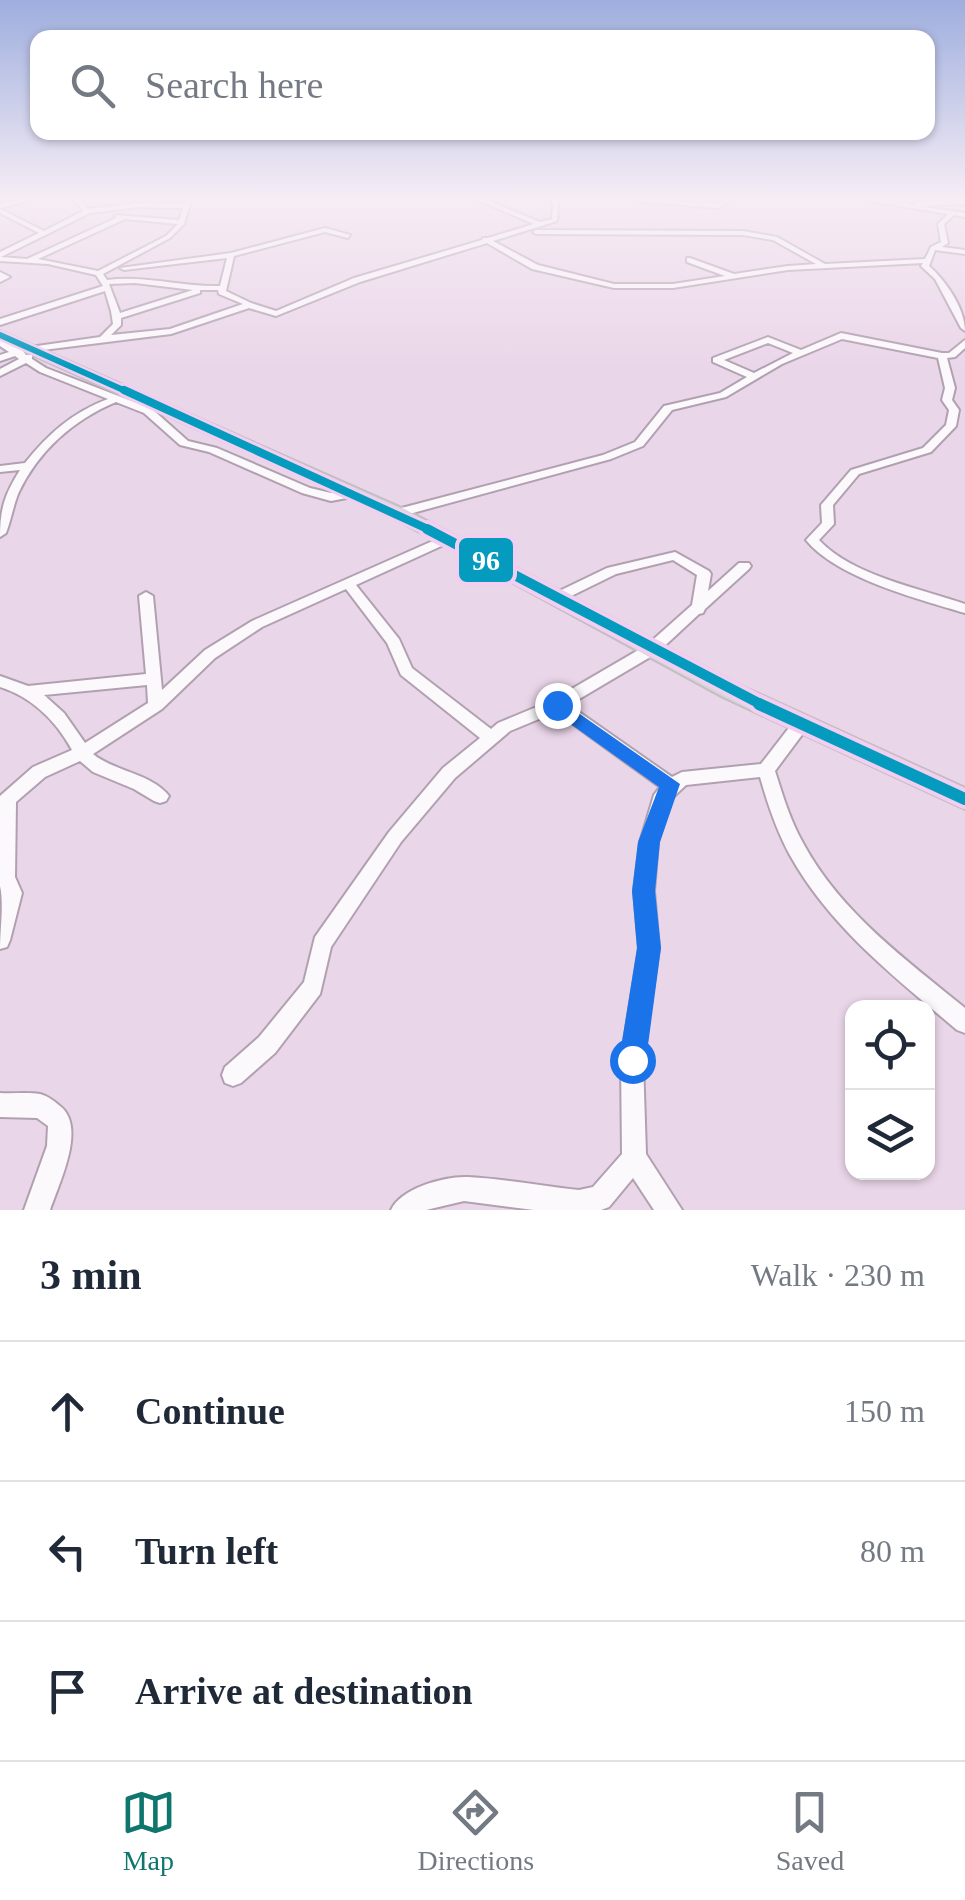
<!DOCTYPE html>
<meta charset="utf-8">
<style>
body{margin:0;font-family:"Times New Roman",serif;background:#f6f6f7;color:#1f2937}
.controls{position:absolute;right:30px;bottom:30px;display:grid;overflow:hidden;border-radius:20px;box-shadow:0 2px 8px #0004}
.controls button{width:90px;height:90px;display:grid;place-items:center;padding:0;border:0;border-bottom:2px solid #e0e1e3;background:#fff;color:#1f2937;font:50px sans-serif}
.stop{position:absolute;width:30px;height:30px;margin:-22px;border:8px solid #1a73e8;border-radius:50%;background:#fff}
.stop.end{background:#1a73e8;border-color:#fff;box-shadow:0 2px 10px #0008}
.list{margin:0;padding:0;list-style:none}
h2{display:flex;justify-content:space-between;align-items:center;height:130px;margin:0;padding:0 40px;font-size:42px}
h2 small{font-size:32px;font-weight:400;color:#747a83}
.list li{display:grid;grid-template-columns:65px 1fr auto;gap:30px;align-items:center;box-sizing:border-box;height:140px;padding:0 40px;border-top:2px solid #e0e1e3}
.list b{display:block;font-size:38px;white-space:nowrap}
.list em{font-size:32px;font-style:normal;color:#747a83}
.icon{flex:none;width:55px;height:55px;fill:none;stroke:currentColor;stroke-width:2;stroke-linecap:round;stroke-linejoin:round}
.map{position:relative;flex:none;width:965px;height:1210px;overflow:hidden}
.search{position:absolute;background:#fff;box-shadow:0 2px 8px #0004;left:30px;right:30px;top:30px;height:110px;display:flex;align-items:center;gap:25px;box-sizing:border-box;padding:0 35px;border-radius:20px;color:#747a83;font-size:38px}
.sheet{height:550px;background:#fff}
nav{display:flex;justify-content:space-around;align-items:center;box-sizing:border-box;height:140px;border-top:2px solid #e0e1e3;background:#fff;font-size:28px;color:#747a83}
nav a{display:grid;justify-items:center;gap:5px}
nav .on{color:#0f766e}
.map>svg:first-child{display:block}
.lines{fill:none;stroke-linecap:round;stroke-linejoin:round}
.minor-casing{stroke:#b1a1b0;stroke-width:4}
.highway-casing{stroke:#c6bcc5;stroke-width:4}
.minor{fill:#fcf9fc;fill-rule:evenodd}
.highway{fill:#cdd9d0;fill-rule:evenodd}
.bus-1-far3-casing{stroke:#f2cef0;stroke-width:11}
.bus-1-far2-casing{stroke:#f2cef0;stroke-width:14}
.bus-1-far1-casing{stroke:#f2cef0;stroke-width:18}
.bus-1-casing{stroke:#f2cef0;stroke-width:20}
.bus-1-far3{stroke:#059bbe;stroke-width:6}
.bus-1-far2{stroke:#059bbe;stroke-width:8}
.bus-1-far1{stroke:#059bbe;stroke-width:10}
.bus-1{stroke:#059bbe;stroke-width:12}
.route{fill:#1a73e8}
.line-badge{stroke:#f2cef0;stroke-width:4}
.badge-label{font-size:28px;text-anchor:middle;font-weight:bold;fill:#fff}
</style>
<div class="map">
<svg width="965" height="1210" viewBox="0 0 965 1210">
<rect width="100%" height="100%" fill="#ead6e9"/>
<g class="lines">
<defs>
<path id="minor" d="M 22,197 L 28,197 L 30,200 L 0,208 L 0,204 L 23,199 Z
M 77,197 L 84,197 L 81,200 L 88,209 L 137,203 L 184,204 L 186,197 L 192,197 L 184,224 L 170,238 L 103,274 L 107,280 C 145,275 182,287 220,286 L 227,258 L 124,270 L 120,268 L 231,253 L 325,228 L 350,235 L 348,238 L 325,232 L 234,256 L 226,291 L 251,303 L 276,311 L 354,278 L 482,240 L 483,238 L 488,238 L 534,224 L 470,197 L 479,197 L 540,222 L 552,219 L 553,202 L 546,197 L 558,200 L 557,221 L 493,241 L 538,265 L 614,284 L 673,284 L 725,276 L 687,262 L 687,258 L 690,258 L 734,274 L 788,266 L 816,264 L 773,240 L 743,235 L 536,234 L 533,232 L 536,230 L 743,231 L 777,237 L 825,264 L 925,259 L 931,247 L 941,242 L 938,224 L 948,214 L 847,197 L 863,197 L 914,205 L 916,202 L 965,200 L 965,204 L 918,206 L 965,213 L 965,217 L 954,215 L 944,224 L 948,243 L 942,247 L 965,250 L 965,254 L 935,250 L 929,266 C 945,280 965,308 965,331 L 961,328 L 935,279 L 921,266 L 923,263 L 788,270 L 673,288 L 614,288 L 532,269 L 487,243 L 360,282 L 276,316 L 249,308 L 171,334 L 27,352 L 27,348 L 30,347 L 100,337 L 113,324 L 111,311 L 105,291 L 0,325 L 0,319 L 103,286 L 96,275 L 48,264 L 0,261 L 0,252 L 39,233 L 0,213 L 0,209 L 44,231 L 83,211 L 75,200 ZM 137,207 L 183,208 L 179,220 L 115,215 L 116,218 L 27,259 L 1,257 L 90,213 ZM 125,219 L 178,224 L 166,236 L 98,271 L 38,259 ZM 135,283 L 193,290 L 120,313 L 109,284 ZM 200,290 L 218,290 L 219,294 L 243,304 L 170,329 L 111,335 L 121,325 L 121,318 L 200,293 Z
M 728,197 L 735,197 L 718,208 L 635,201 L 638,199 L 717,204 Z
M 0,272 L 10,277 L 0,282 Z
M 841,333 L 942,353 L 949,353 L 965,340 L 965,348 L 955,357 L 947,358 L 955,388 L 952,400 L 959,410 L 956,426 L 931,452 L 859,474 L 833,505 L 834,524 L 819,540 C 853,576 919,588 965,604 L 965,613 C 918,599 837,578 806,540 L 822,523 L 821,505 L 851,470 L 923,448 L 946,425 L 949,410 L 942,400 L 945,388 L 938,358 L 842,339 L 782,364 L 726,397 L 672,410 L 643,446 L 611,459 L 398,517 L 392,513 L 394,510 L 603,455 L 635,442 L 664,406 L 720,393 L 747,377 L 713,362 L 713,358 L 768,337 L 801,350 ZM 768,343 L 793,353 L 754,373 L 724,360 Z
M 0,339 L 22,350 L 26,355 L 32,355 L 32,359 L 46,368 L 152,409 L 188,441 L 217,448 L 310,488 L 331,493 L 352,491 L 358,494 L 352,497 L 331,501 L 302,493 L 209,452 L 180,445 L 144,413 L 116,402 C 73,420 38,451 18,494 C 13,507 11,520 6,533 L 0,537 C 0,508 5,494 20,470 L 0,472 L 0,466 L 25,463 C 48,434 73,412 108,399 L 40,372 L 26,363 L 0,376 L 0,369 L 19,359 L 15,356 L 0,361 L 0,355 L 9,352 L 0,346 Z
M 444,536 L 448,537 L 450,540 L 448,543 L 356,585 L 399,639 L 412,668 L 491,729 L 498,723 L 551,701 L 647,645 L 692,605 L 697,575 L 673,560 L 616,574 L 561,601 L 551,601 L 549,598 L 551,595 L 607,568 L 675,552 L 709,571 L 711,574 L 708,591 L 739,563 L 749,563 L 751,566 L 749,569 L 705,609 L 703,613 L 699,614 L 657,653 L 569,705 L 672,777 L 682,772 L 761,764 L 795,720 L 801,718 L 807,720 L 809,724 L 807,728 L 775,771 C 783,796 790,820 803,843 C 840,912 906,960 965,1008 L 965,1033 L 957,1030 C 896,978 831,928 791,857 C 777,832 768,805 760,777 L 686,785 L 671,799 L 658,842 L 654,891 L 659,948 L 643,1060 L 646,1154 L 682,1210 L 654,1210 L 633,1178 L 609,1207 L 601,1210 L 534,1210 L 464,1201 L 426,1210 L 391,1210 C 401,1188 445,1176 468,1177 C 505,1179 542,1186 579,1190 L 593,1187 L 622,1154 L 621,1060 L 639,948 L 634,891 L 640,842 L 654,795 L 660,787 L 556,712 L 510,731 L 455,778 L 401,842 L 331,947 L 320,994 L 275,1053 L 241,1083 L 233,1086 L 225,1083 L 222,1075 L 225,1067 L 259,1037 L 304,982 L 315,937 L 389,832 L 443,768 L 480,738 L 401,675 L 387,643 L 346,589 L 262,627 L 215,658 L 162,709 L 93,754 C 115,772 151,773 169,796 L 166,801 L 160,803 L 154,801 L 134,789 L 93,772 L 80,761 L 45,777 L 16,802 L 15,877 L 22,893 L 10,940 L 7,947 L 0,949 C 0,930 4,903 0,886 L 0,796 L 33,767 L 72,750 C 56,721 32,697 0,687 L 0,676 L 28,686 L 146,674 L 139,596 L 146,592 L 153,596 L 162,690 L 205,650 L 252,621 ZM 147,685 L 148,703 L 85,743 L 64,713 L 44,695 Z
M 0,1093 C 13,1094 27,1092 40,1094 C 48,1096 54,1101 60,1106 C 87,1127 59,1183 50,1210 L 24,1210 L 47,1146 L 48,1126 L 37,1118 L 0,1117 Z"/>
<path id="highway" d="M 0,331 L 404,509 L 739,685 L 965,788 L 965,809 L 723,697 L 392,517 L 0,340 Z"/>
</defs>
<use href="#minor" class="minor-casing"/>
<use href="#highway" class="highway-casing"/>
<use href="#minor" class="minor"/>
<use href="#highway" class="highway"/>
<defs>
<path id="bus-1-far3" d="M 0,335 L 130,393"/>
<path id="bus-1-far2" d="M 124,390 L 432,531"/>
<path id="bus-1-far1" d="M 427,529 L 764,706"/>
<path id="bus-1" d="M 759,704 L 965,799"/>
</defs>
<use href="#bus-1-far3" class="bus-1-far3-casing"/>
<use href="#bus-1-far2" class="bus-1-far2-casing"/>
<use href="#bus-1-far1" class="bus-1-far1-casing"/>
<use href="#bus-1" class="bus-1-casing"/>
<use href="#bus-1-far3" class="bus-1-far3"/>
<use href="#bus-1-far2" class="bus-1-far2"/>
<use href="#bus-1-far1" class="bus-1-far1"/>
<use href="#bus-1" class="bus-1"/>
</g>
<linearGradient id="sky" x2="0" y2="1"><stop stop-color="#9eaede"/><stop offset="0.54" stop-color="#f6edf5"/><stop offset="1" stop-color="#f6edf5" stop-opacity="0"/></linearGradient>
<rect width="965" height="367" fill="url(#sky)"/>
<path class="route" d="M 557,698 L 680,784 L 660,842 L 655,891 L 661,948 L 646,1060 L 642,1070 L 632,1073 L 623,1070 L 619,1060 L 637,948 L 632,891 L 638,842 L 659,787 L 551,710 L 551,700 Z"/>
<rect class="line-badge" x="457" y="536" width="58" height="48" rx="10" fill="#059bbe"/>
<g class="badge-label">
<text x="486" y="570">96</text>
</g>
</svg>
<div class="controls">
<button><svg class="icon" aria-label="locate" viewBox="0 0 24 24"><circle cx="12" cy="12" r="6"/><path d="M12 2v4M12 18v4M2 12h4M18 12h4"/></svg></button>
<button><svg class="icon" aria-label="layers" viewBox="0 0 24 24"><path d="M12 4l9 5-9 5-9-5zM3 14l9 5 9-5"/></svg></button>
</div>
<div class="stop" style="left:632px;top:1060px"></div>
<div class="stop end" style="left:557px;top:705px"></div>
<div class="search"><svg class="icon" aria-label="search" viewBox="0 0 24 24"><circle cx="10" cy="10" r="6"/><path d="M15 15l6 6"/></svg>Search here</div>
</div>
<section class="sheet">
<h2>3 min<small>Walk · 230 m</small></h2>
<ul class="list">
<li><svg class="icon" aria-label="ahead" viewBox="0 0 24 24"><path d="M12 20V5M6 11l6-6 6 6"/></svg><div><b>Continue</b></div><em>150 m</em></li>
<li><svg class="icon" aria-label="left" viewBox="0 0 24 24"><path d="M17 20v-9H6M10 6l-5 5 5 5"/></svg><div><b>Turn left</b></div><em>80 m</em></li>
<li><svg class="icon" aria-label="arrive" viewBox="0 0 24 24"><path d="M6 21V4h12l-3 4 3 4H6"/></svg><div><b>Arrive at destination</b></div></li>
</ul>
</section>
<nav>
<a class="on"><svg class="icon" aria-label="map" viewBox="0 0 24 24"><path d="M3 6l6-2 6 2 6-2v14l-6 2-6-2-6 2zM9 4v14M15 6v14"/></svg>Map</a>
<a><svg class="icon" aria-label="directions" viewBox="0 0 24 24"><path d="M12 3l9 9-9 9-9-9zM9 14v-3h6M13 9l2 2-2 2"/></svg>Directions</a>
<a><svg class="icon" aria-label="saved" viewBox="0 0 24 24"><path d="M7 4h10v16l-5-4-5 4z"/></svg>Saved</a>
</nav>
